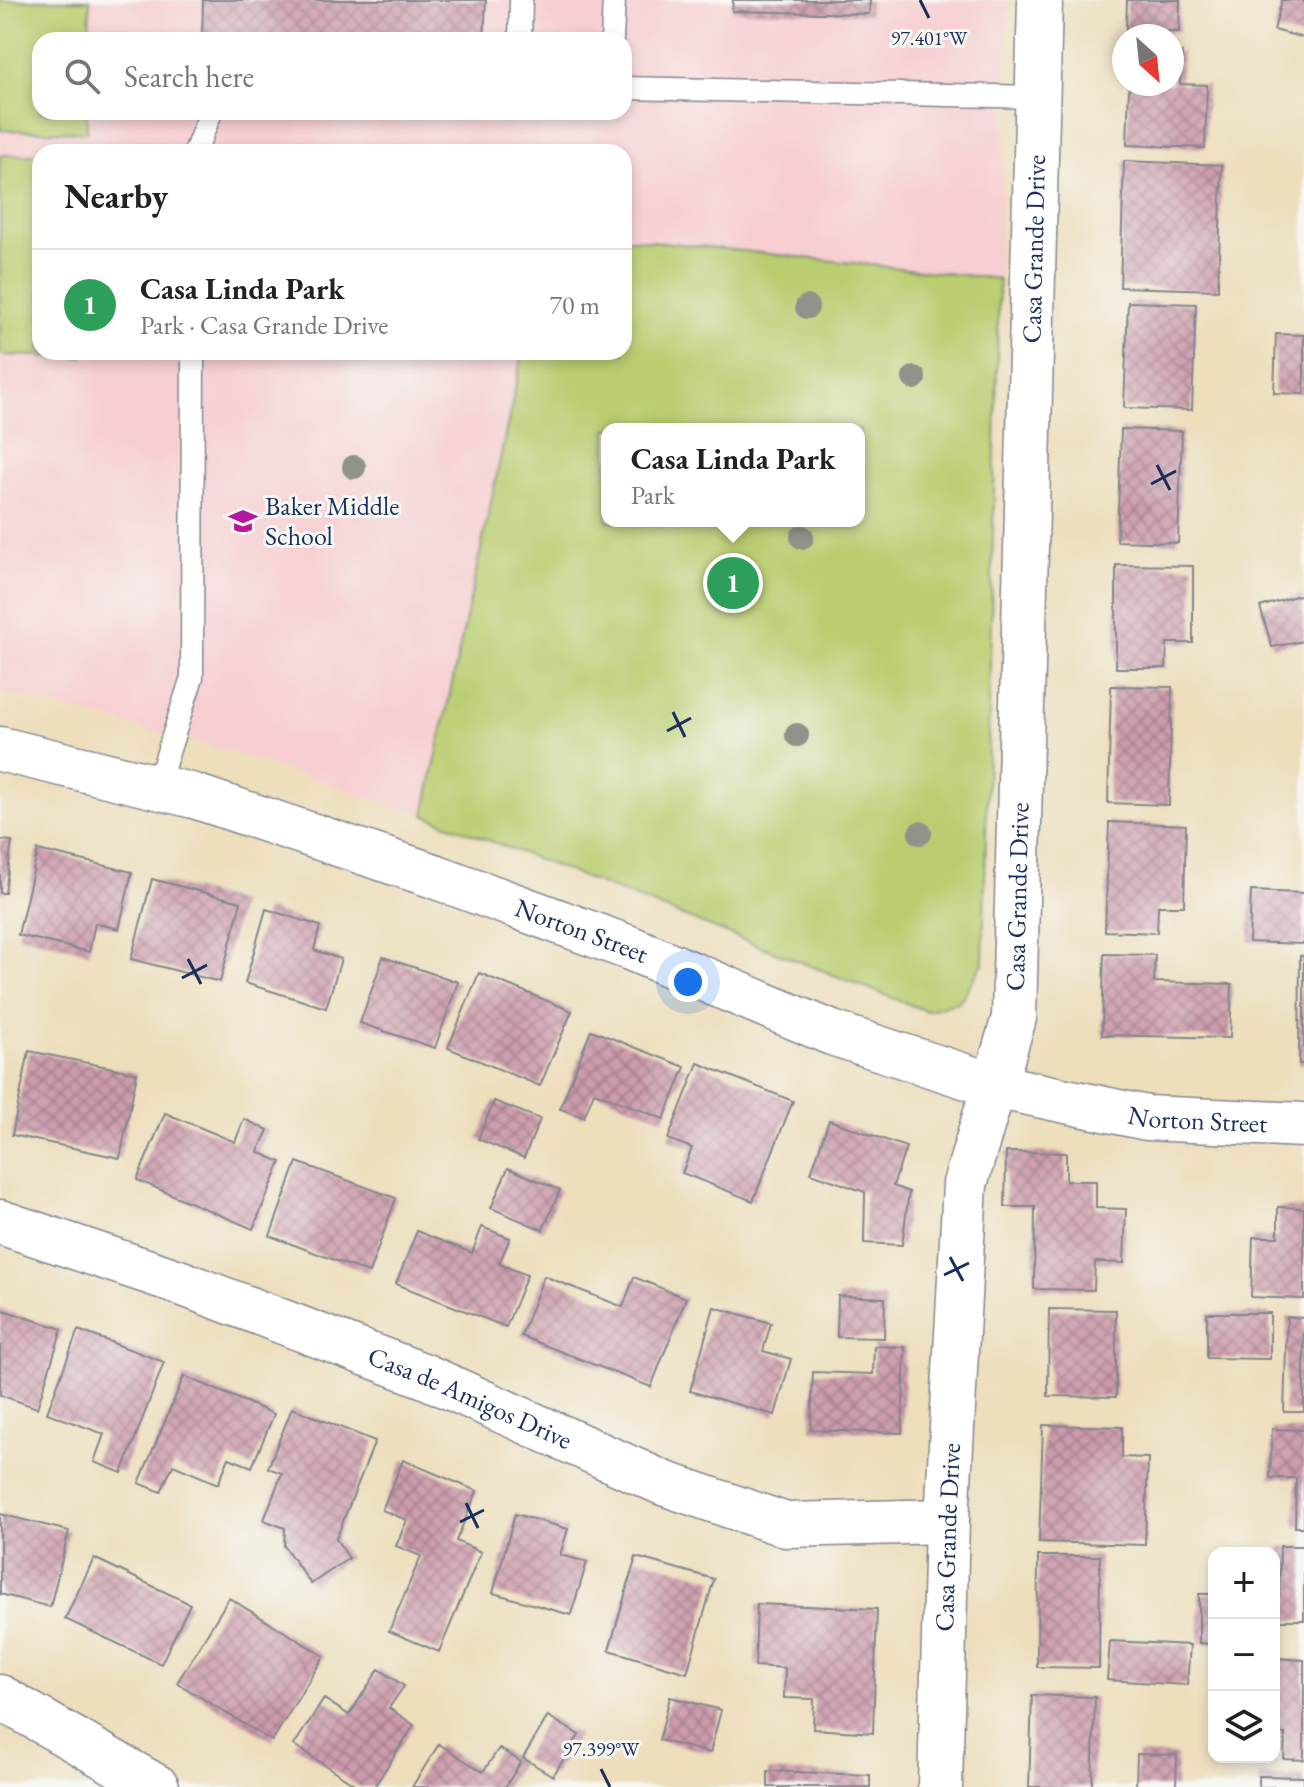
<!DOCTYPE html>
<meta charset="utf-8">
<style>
body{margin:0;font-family:"EB Garamond",serif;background:#f6f6f6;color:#222}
.controls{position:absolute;right:24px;bottom:24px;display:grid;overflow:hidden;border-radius:16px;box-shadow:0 4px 12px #0003}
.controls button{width:72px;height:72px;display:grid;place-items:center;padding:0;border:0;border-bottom:2px solid #e0e0e0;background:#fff;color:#222;font:40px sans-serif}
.compass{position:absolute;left:1112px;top:24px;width:72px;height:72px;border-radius:50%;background:#fff;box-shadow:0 4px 12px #0003;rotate:153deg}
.you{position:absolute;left:688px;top:982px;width:28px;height:28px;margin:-20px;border:6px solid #fff;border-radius:50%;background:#1a73e8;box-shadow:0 0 0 12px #1a73e833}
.badge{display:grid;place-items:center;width:52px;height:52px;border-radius:50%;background:#111827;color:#fff;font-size:26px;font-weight:700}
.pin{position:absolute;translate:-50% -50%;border:4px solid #fff;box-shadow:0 2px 8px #0006}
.popup{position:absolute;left:601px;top:423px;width:264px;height:104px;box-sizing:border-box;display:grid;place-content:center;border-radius:16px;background:#fff;filter:drop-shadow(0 2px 6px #0005);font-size:26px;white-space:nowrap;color:#767676}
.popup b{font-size:30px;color:#222}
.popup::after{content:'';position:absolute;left:50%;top:100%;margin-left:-16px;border:16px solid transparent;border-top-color:#fff}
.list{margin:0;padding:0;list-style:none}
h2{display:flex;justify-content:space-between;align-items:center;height:104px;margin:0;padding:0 32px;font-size:34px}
h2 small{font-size:26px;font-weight:400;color:#767676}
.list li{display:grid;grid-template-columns:52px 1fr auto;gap:24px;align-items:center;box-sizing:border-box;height:112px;padding:0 32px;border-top:2px solid #e0e0e0}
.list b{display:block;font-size:30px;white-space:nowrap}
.list p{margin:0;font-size:26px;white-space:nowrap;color:#767676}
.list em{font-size:26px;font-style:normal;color:#767676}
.icon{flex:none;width:44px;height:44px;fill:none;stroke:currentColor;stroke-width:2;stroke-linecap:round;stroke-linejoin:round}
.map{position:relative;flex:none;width:1304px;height:1787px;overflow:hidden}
.search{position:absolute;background:#fff;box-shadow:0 4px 12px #0003;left:32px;top:32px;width:600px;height:88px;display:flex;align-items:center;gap:20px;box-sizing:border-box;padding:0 28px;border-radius:24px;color:#767676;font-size:30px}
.panel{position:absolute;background:#fff;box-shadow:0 4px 12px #0003;left:32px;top:144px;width:600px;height:216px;border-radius:24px}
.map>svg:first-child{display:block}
.built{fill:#f7cfd1;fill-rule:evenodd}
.park{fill:#bacd70;stroke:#6a7e67;stroke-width:2;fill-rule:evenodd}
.building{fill:url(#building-cross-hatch)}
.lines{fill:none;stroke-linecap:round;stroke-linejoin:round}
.lane-casing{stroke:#84868d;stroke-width:25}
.street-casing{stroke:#84868d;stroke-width:47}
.lane{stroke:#fff;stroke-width:22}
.street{stroke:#fff;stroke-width:44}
.tree{fill:#90938a}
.ticks{fill:none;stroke:#1b2f5e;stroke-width:3}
.labels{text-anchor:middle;stroke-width:6;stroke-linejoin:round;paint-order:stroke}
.street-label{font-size:26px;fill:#1b2f5e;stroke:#f6f6f2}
.poi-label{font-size:26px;fill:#1b2f5e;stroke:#f6f6f2;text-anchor:start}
.ticks-label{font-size:20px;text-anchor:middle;fill:#1b2f5e;stroke:#f6f6f2;stroke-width:6;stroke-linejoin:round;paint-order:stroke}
</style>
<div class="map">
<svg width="1304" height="1787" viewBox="0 0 1304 1787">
<defs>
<pattern id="building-cross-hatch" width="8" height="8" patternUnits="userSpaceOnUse" patternTransform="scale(2)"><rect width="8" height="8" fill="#cd9cac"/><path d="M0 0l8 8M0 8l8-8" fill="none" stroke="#a6808f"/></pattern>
</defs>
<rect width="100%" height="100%" fill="#f6f6f2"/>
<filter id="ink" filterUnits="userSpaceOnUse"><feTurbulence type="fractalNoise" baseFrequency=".0125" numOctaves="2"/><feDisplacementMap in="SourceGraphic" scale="16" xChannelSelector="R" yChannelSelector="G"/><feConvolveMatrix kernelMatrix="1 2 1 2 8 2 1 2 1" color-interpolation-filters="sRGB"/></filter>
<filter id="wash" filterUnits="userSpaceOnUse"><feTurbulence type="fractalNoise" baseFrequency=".006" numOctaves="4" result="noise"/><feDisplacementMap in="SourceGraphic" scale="32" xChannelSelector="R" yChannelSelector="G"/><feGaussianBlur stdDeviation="1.8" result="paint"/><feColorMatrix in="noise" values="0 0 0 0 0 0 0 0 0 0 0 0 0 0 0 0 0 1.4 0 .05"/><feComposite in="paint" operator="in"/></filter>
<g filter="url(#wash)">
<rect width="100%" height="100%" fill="#eddebc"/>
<path class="built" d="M 0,0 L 1008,0 L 999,279 L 624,238 L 624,152 L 40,152 L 40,352 L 523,352 L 424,815 L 221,749 L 0,691 ZM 40,40 L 624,40 L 624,112 L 40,112 Z"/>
<path class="park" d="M 0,0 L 90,0 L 89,40 L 40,40 L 40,112 L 87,112 L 87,132 L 0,130 Z
M 0,155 L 40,155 L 40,352 L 82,352 L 82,357 L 0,355 Z
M 624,238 L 999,279 L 983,963 L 960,1001 L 926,1011 L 424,815 L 523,352 L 624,352 ZM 859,429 L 859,521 L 607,521 L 607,429 Z"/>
<g id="blocks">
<path class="building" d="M 203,0 L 486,0 L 484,40 L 202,40 Z
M 733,0 L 870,0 L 869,14 L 732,11 Z
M 1127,0 L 1180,0 L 1179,32 L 1126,30 Z
M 1282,0 L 1304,0 L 1304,38 L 1274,30 Z
M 1172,52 L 1182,52 L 1180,84 L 1207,85 L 1205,148 L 1127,145 L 1129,84 L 1172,84 Z
M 1124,161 L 1222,165 L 1218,290 L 1120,287 Z
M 1128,302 L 1196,304 L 1192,410 L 1124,408 Z
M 1276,334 L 1304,335 L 1304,394 L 1274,393 Z
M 1121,429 L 1182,431 L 1178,543 L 1117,541 Z
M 1116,565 L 1193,566 L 1193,643 L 1167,643 L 1166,668 L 1116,668 Z
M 1302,594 L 1304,641 L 1272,647 L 1260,607 Z
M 1111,686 L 1172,687 L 1169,805 L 1108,803 Z
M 1109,822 L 1186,825 L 1184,906 L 1158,906 L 1157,933 L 1105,931 Z
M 0,840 L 12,841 L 5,893 L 0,893 Z
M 38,850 L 132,872 L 119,929 L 95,923 L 89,952 L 18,935 Z
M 152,879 L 241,902 L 220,982 L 131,959 Z
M 1251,891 L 1304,893 L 1304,944 L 1249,942 Z
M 266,909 L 320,926 L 314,950 L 341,959 L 326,1008 L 245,983 Z
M 1104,954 L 1155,955 L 1154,982 L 1232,984 L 1230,1038 L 1102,1035 Z
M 1300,956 L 1304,956 L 1304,1064 L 1299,1064 Z
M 383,957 L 458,982 L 435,1048 L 360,1023 Z
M 479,973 L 572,1011 L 540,1086 L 448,1048 Z
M 591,1030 L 685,1067 L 664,1119 L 594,1092 L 584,1117 L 560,1109 Z
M 29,1051 L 137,1073 L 120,1158 L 12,1135 Z
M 698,1063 L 793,1101 L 753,1201 L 682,1173 L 692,1148 L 668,1139 Z
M 494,1101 L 540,1119 L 524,1158 L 478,1139 Z
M 165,1113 L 235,1142 L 244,1119 L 268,1130 L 258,1152 L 281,1162 L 253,1229 L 137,1180 Z
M 829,1120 L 906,1147 L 893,1186 L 909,1192 L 902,1245 L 864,1243 L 865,1192 L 811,1173 Z
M 1006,1152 L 1066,1153 L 1066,1181 L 1096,1181 L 1096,1208 L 1126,1209 L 1124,1263 L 1095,1262 L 1094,1290 L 1034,1289 L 1035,1207 L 1005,1207 Z
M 297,1162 L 396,1198 L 369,1273 L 270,1236 Z
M 508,1168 L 560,1190 L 543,1230 L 491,1208 Z
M 1278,1207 L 1304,1208 L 1304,1299 L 1251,1297 L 1253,1237 L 1278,1237 Z
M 482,1227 L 510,1238 L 499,1264 L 527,1275 L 506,1327 L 396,1284 L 417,1231 L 472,1253 Z
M 544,1276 L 623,1307 L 634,1277 L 686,1298 L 651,1387 L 521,1336 Z
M 838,1296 L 885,1298 L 884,1338 L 837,1337 Z
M 714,1307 L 771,1323 L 763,1351 L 791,1359 L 775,1415 L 690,1391 Z
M 0,1309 L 62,1329 L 37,1408 L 0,1395 Z
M 1049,1309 L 1116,1310 L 1116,1397 L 1048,1396 Z
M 1207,1313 L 1270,1313 L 1270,1359 L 1207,1358 Z
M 1287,1317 L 1304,1318 L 1304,1412 L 1284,1412 Z
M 78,1330 L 164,1362 L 122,1473 L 94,1462 L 104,1434 L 47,1413 Z
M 874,1346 L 905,1347 L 902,1433 L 811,1430 L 813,1372 L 873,1374 Z
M 184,1376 L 274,1414 L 252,1467 L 229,1458 L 218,1484 L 173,1465 L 161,1492 L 139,1483 Z
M 292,1408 L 375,1441 L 336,1539 L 349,1558 L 311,1584 L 284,1546 L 285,1528 L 264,1520 L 282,1473 L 268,1468 Z
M 1043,1425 L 1122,1427 L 1122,1457 L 1148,1458 L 1145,1545 L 1039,1542 Z
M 1272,1429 L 1304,1430 L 1304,1527 L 1295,1527 L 1296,1478 L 1270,1478 Z
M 403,1460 L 477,1491 L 456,1541 L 481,1552 L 439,1652 L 389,1631 L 421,1556 L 396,1546 L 407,1520 L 382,1510 Z
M 0,1514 L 69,1531 L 50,1607 L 0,1594 Z
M 515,1514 L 568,1529 L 560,1555 L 587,1562 L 571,1615 L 493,1593 Z
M 1280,1546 L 1304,1546 L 1304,1620 L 1279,1620 L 1278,1645 L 1274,1645 L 1274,1595 L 1279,1595 Z
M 1038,1556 L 1100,1556 L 1099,1668 L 1037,1667 Z
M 636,1557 L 714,1579 L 687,1673 L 609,1650 Z
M 94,1558 L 190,1604 L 161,1664 L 65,1619 Z
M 1199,1594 L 1214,1594 L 1214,1644 L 1199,1643 Z
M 229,1598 L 324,1656 L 272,1741 L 177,1683 Z
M 757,1604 L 877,1609 L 873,1733 L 813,1729 L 814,1699 L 784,1698 L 785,1668 L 755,1666 Z
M 1110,1641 L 1190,1645 L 1187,1685 L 1107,1680 Z
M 1274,1658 L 1304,1660 L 1304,1760 L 1284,1759 L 1285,1734 L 1274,1734 Z
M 379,1669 L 404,1686 L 389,1708 L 414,1725 L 374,1787 L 359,1787 L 294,1745 L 324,1699 L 349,1715 Z
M 1032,1695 L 1095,1697 L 1092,1787 L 1029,1787 Z
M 670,1697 L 721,1710 L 710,1753 L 659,1740 Z
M 548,1716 L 579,1735 L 553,1776 L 523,1758 Z
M 439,1744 L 483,1772 L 499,1748 L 521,1762 L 505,1787 L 412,1787 Z
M 1137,1754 L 1177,1755 L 1176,1787 L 1136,1787 Z
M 768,1771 L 870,1775 L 870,1787 L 768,1787 Z
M 1259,1776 L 1304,1777 L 1304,1787 L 1259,1787 Z"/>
</g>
</g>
<g filter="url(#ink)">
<use href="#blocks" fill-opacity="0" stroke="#84868d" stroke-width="2"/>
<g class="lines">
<defs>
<path id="lane" d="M 520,40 L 521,0
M 612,40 L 614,0
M 624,88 L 1038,97
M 195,152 L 211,112
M 157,787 L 192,677 L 193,352"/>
<g id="street">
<path id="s1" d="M 0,749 L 194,796 L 434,876 L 630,948 L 832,1033 L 995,1086 L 1147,1118 L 1304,1125"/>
<path id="s2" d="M 0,1222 L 173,1280 L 425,1376 L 663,1483 L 786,1525 L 947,1521"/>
<path d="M 0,1697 L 157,1787"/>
<path id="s3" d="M 940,1787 L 947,1521 L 965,1184 L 1014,1018 L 1040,0"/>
</g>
</defs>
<use href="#lane" class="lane-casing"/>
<use href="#street" class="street-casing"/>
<use href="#lane" class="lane"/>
<use href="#street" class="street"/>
</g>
<g class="tree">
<circle cx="807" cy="307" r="12"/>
<circle cx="914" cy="378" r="12"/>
<circle cx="354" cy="467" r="12"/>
<circle cx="802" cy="537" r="12"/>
<circle cx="797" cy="735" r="12"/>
<circle cx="920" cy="833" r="12"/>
</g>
</g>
<path class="ticks" d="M 920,0 L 929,18M 1157,465 L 1170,490M 1151,484 L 1176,471M 673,712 L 685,737M 667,731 L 691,718M 188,959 L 201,984M 182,978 L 207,965M 950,1257 L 963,1281M 944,1275 L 969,1263M 466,1503 L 478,1528M 460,1522 L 484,1510M 601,1769 L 610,1787"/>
<defs>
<symbol id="school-bare" viewBox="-9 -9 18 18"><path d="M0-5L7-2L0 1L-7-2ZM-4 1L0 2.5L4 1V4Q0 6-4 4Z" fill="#b5179e" stroke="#f6f6f2" stroke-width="2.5" paint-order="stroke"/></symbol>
</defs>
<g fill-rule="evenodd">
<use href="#school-bare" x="223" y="501" width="40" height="40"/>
</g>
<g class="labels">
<g class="street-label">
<text dy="9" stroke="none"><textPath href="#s3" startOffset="1546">Casa Grande Drive</textPath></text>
<text dy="9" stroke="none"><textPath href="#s3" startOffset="898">Casa Grande Drive</textPath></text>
<text dy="9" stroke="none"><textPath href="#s1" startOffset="610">Norton Street</textPath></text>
<text dy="9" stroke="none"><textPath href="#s1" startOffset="1258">Norton Street</textPath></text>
<text dy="9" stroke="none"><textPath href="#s2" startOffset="502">Casa de Amigos Drive</textPath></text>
<text dy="9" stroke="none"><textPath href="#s3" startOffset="250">Casa Grande Drive</textPath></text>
</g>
<g class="poi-label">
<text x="265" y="515">Baker Middle<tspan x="265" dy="30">School</tspan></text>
</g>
</g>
<g class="ticks-label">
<text x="929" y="45">97.401°W</text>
<text x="601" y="1756">97.399°W</text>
</g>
</svg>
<div class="controls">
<button>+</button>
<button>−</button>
<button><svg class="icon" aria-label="layers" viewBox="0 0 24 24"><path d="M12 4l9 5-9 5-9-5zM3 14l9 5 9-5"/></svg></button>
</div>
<svg class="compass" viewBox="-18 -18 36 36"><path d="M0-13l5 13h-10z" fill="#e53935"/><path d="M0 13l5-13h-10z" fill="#767676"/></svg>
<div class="you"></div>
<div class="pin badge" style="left:733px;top:583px;background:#2e9e5b">1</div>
<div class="popup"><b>Casa Linda Park</b>Park</div>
<div class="search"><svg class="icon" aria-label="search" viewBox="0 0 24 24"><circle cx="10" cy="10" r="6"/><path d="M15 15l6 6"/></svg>Search here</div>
<section class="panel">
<h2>Nearby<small></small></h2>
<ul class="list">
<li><span class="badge" style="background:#2e9e5b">1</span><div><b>Casa Linda Park</b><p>Park · Casa Grande Drive</p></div><em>70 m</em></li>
</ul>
</section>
</div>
